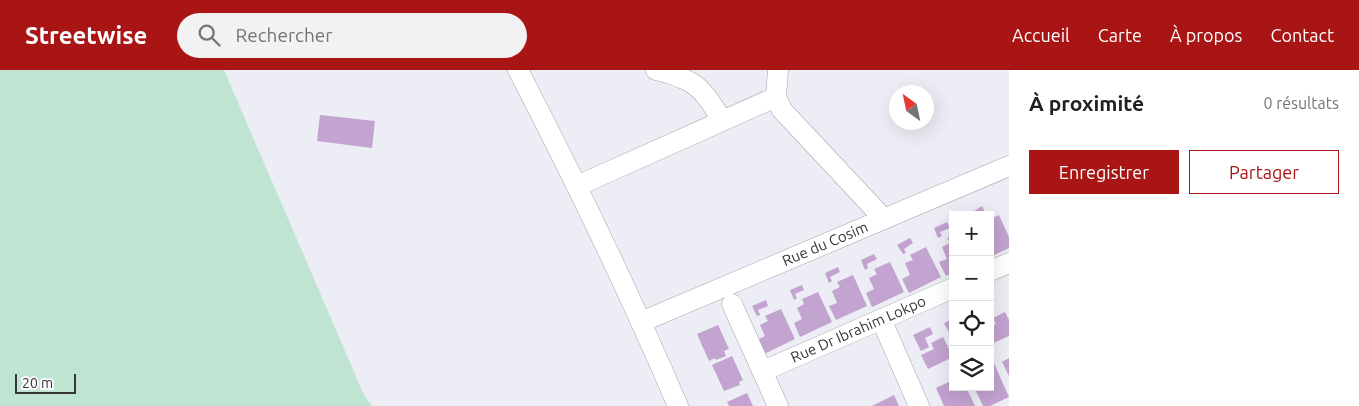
<!DOCTYPE html>
<html lang="fr">
<meta charset="utf-8">
<style>
body{margin:0;font-family:Ubuntu,sans-serif;background:#f2f2f2;color:#202124}
.controls{position:absolute;right:15px;bottom:15px;display:grid;overflow:hidden;border-radius:0px;box-shadow:0 5px 20px #0002}
.controls button{width:45px;height:45px;display:grid;place-items:center;padding:0;border:0;border-bottom:1px solid #e0e0e0;background:#fff;color:#202124;font:25px sans-serif}
.compass{position:absolute;left:889px;top:15px;width:45px;height:45px;border-radius:50%;background:#fff;box-shadow:0 5px 20px #0002;rotate:327deg}
.scale{position:absolute;left:15px;bottom:12px;width:61px;box-sizing:border-box;padding-left:5px;border:2px solid #363639;border-top:0;font-size:14px;line-height:18px;white-space:nowrap;color:#363639;-webkit-text-stroke:4px #fafaff;paint-order:stroke}
.list{margin:0;padding:0;list-style:none}
h2{display:flex;justify-content:space-between;align-items:center;height:65px;margin:0;padding:0 20px;font-size:21px}
h2 small{font-size:16px;font-weight:400;color:#757577}
.actions{display:flex;gap:10px;padding:15px 20px}
.actions a{flex:1;padding:11px 0;border:1px solid #a81514;border-radius:0px;text-align:center;font-size:18px;color:#a81514}
.actions .main{background:#a81514;color:#fff}
.icon{flex:none;width:28px;height:28px;fill:none;stroke:currentColor;stroke-width:2;stroke-linecap:round;stroke-linejoin:round}
.map{position:relative;flex:none;width:1009px;height:336px;overflow:hidden}
header{display:flex;align-items:center;gap:30px;box-sizing:border-box;height:70px;padding:0 25px;background:#a81514;color:#fff}
header strong{font-size:24px}
nav{display:flex;gap:28px;margin-inline-start:auto;font-size:18px}
.search{width:350px;height:45px;background:#f2f2f2;display:flex;align-items:center;gap:12px;box-sizing:border-box;padding:0 18px;border-radius:28px;color:#757577;font-size:19px}
main{display:flex}
aside{flex:1;background:#fff}
.map>svg:first-child{display:block}
.green{fill:#bfe4d1}
.building{fill:#c3a3d0}
.lines{fill:none;stroke-linecap:round;stroke-linejoin:round}
.minor-casing{stroke:#a5a5ad;stroke-width:21}
.minor{stroke:#fff;stroke-width:20}
.labels{text-anchor:middle;stroke-width:4.5;stroke-linejoin:round;paint-order:stroke}
.street-label{font-size:15px;fill:#363639;stroke:#fafaff}
</style>
<header>
<strong>Streetwise</strong>
<div class="search"><svg class="icon" aria-label="search" viewBox="0 0 24 24"><circle cx="10" cy="10" r="6"/><path d="M15 15l6 6"/></svg>Rechercher</div>
<nav><a>Accueil</a><a>Carte</a><a>À propos</a><a>Contact</a></nav>
</header>
<main>
<div class="map">
<svg width="1009" height="336" viewBox="0 0 1009 336">
<rect width="100%" height="100%" fill="#ecedf5"/>
<path class="green" d="M 0,0 L 224,0 L 364,325 L 372,336 L 0,336 Z"/>
<path class="building" d="M 320,45 L 375,51 L 372,78 L 317,71 Z
M 982,136 L 985,142 L 980,145 L 968,145 Z
M 999,145 L 1009,167 L 1009,178 L 990,187 L 990,149 Z
M 947,152 L 950,158 L 940,162 L 942,166 L 938,168 L 934,158 Z
M 953,166 L 953,203 L 946,206 L 939,192 L 947,189 L 942,177 L 950,173 L 947,168 Z
M 910,168 L 913,173 L 904,179 L 906,183 L 903,184 L 897,175 Z
M 926,177 L 941,207 L 909,223 L 902,209 L 910,205 L 905,193 L 913,190 L 910,185 Z
M 874,184 L 877,189 L 867,194 L 868,198 L 865,200 L 861,190 Z
M 890,192 L 904,222 L 872,237 L 866,223 L 874,219 L 869,208 L 877,204 L 874,199 Z
M 838,197 L 840,202 L 830,207 L 832,211 L 829,213 L 825,203 Z
M 853,205 L 867,236 L 836,250 L 829,236 L 837,233 L 832,221 L 840,217 L 837,212 Z
M 802,215 L 804,220 L 795,224 L 797,228 L 794,230 L 790,220 Z
M 818,222 L 832,252 L 800,267 L 794,253 L 802,249 L 797,238 L 804,234 L 802,229 Z
M 766,230 L 768,236 L 758,240 L 760,245 L 757,246 L 752,236 Z
M 781,239 L 795,269 L 764,284 L 757,270 L 765,266 L 760,255 L 768,251 L 765,246 Z
M 1005,242 L 1009,250 L 1009,266 L 991,274 L 990,257 L 996,254 L 993,248 Z
M 953,249 L 953,270 L 944,253 Z
M 718,255 L 729,279 L 724,281 L 726,286 L 716,290 L 715,288 L 709,291 L 697,264 Z
M 930,257 L 933,264 L 925,268 L 929,277 L 921,281 L 913,265 Z
M 943,267 L 953,287 L 928,299 L 921,285 L 934,279 L 931,273 Z
M 732,286 L 743,310 L 739,312 L 740,315 L 724,321 L 712,295 Z
M 1009,288 L 1009,306 L 1002,292 Z
M 993,291 L 1009,327 L 990,336 L 983,336 L 974,317 L 990,317 L 990,293 Z
M 953,310 L 953,317 L 966,317 L 975,336 L 944,336 L 936,318 Z
M 747,323 L 753,336 L 729,336 L 727,332 Z
M 894,325 L 899,336 L 872,336 Z"/>
<g class="lines">
<defs>
<g id="minor">
<path d="M 518,0 C 575,110 629,222 678,336"/>
<path d="M 656,0 C 694,9 703,17 722,51"/>
<path d="M 778,0 L 776,27 L 782,40 L 884,149"/>
<path d="M 577,116 L 776,27"/>
<path d="M 990,201 L 1009,193"/>
<path d="M 732,234 L 778,336"/>
<path d="M 881,249 L 919,336"/>
<path id="s1" d="M 641,252 L 1009,96"/>
<path id="s2" d="M 763,301 L 953,218"/>
</g>
</defs>
<use href="#minor" class="minor-casing"/>
<use href="#minor" class="minor"/>
</g>
<g class="labels">
<g class="street-label">
<text dy="5" stroke="none"><textPath href="#s1" startOffset="200">Rue du Cosim</textPath></text>
<text dy="5" stroke="none"><textPath href="#s2" startOffset="104">Rue Dr Ibrahim Lokpo</textPath></text>
</g>
</g>
</svg>
<div class="controls">
<button>+</button>
<button>−</button>
<button><svg class="icon" aria-label="locate" viewBox="0 0 24 24"><circle cx="12" cy="12" r="6"/><path d="M12 2v4M12 18v4M2 12h4M18 12h4"/></svg></button>
<button><svg class="icon" aria-label="layers" viewBox="0 0 24 24"><path d="M12 4l9 5-9 5-9-5zM3 14l9 5 9-5"/></svg></button>
</div>
<svg class="compass" viewBox="-18 -18 36 36"><path d="M0-13l5 13h-10z" fill="#e53935"/><path d="M0 13l5-13h-10z" fill="#757577"/></svg>
<div class="scale">20 m</div>
</div>
<aside>
<h2>À proximité<small>0 résultats</small></h2>
<ul class="list">
</ul>
<div class="actions"><a class="main">Enregistrer</a><a>Partager</a></div>
</aside>
</main>
